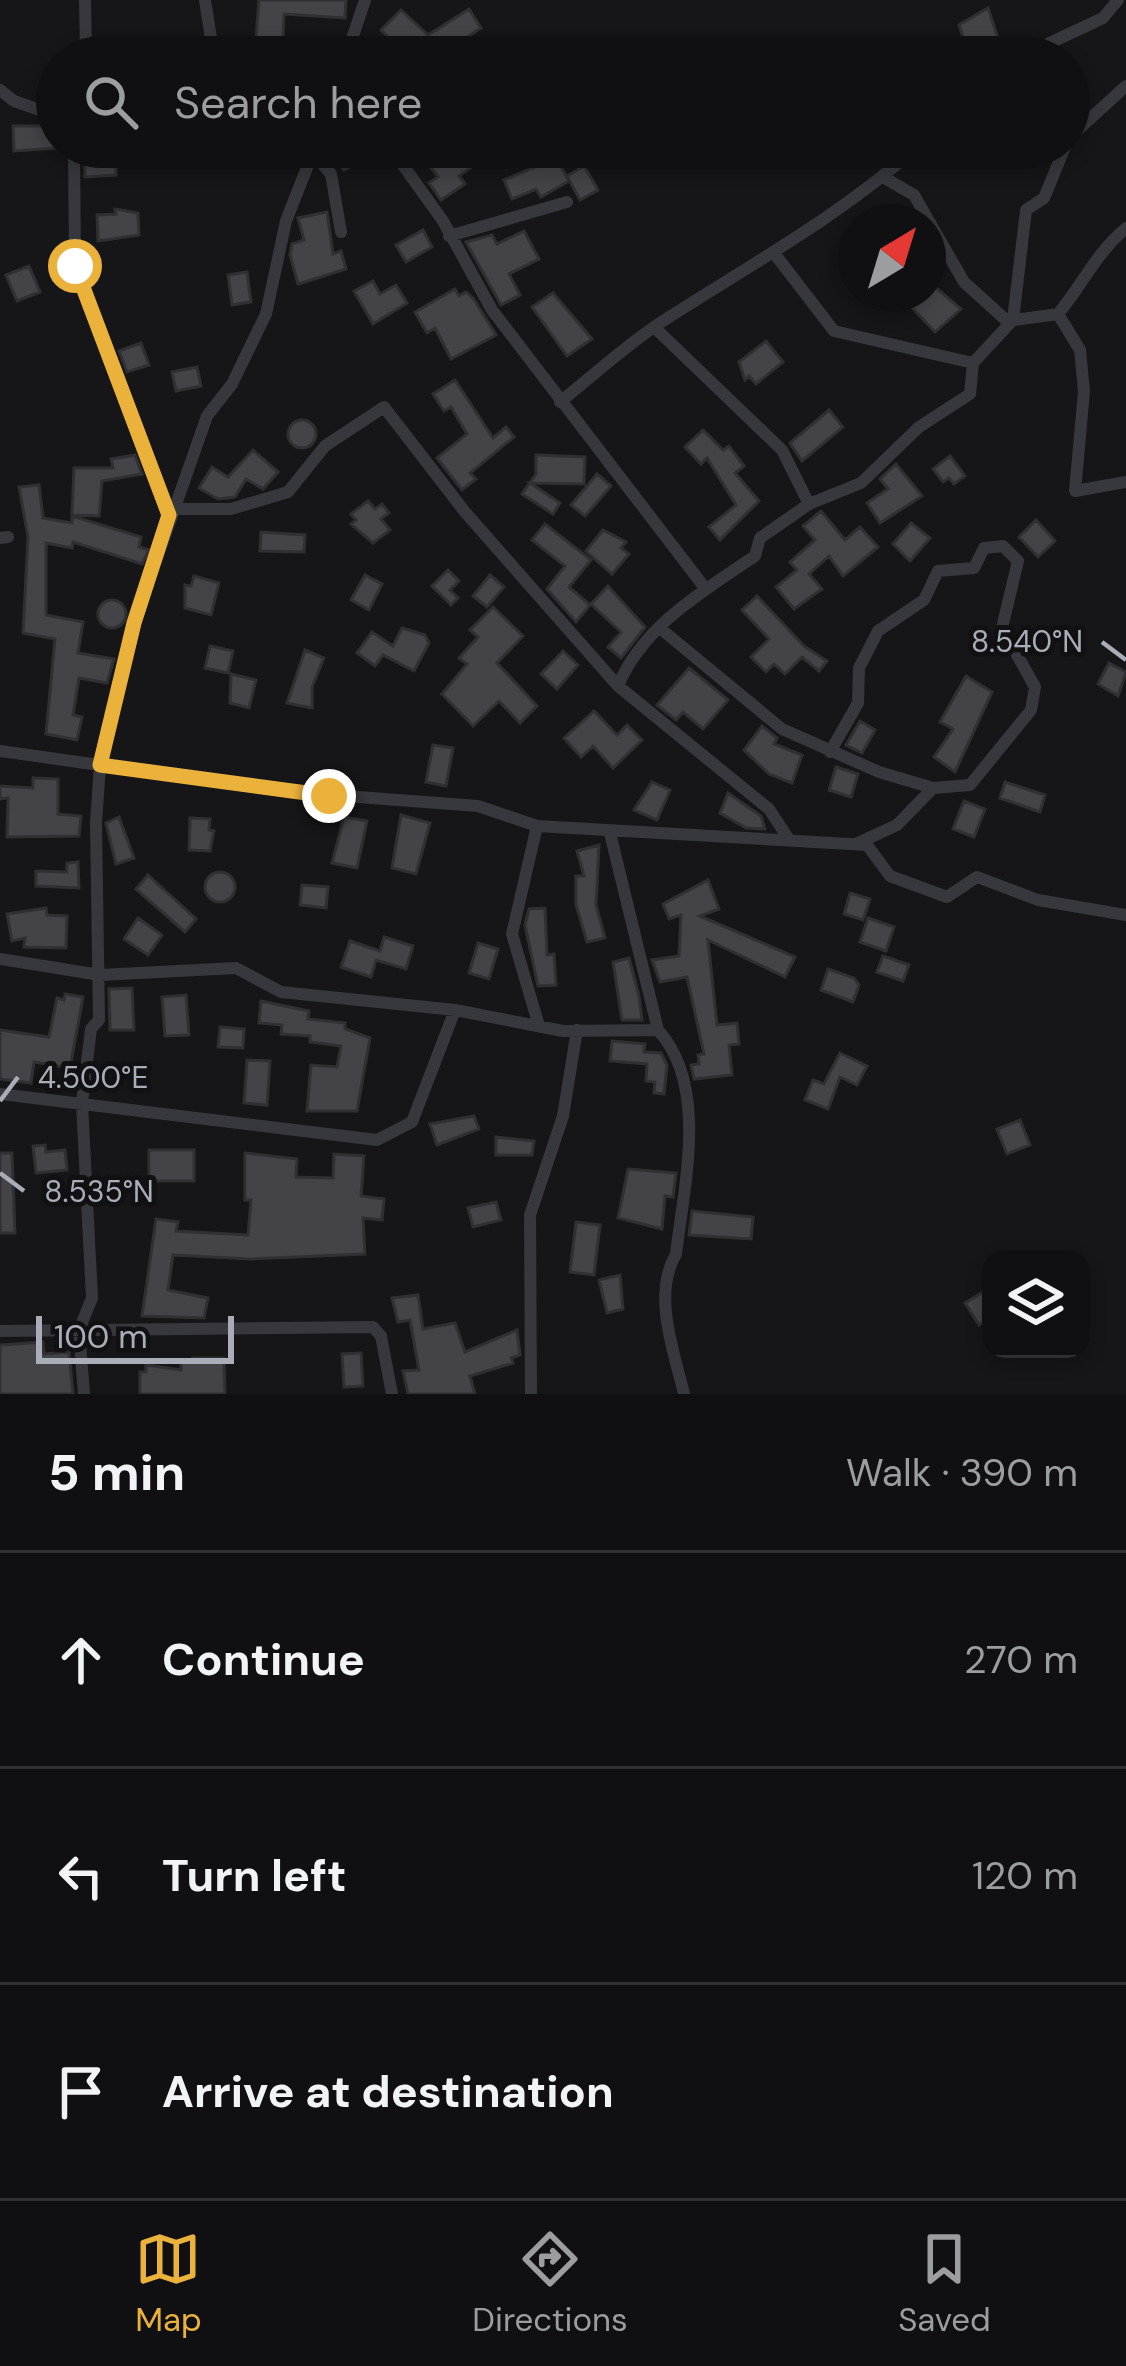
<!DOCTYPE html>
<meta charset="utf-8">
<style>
body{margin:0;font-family:"DM Sans",sans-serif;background:#1e1e20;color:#f1f3f6}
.controls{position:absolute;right:36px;bottom:36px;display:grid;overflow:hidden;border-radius:24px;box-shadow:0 6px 18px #0003}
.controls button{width:108px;height:108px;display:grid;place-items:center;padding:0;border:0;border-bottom:3px solid #303032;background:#101012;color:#f1f3f6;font:60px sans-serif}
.compass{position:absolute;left:838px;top:204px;width:108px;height:108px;border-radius:50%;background:#101012;box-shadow:0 6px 18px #0003;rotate:38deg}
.scale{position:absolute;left:36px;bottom:30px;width:198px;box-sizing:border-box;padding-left:12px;border:6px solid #a9adb8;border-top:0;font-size:33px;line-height:42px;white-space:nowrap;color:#a9adb8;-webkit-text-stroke:9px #111113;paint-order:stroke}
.stop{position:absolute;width:36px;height:36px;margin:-27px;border:9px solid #ebb23b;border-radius:50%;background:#fff}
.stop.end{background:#ebb23b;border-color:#fff;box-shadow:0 3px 12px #0008}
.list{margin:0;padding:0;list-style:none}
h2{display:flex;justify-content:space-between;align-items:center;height:156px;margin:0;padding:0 48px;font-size:51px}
h2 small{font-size:39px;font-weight:400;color:#9c9d9f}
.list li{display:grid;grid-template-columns:78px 1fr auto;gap:36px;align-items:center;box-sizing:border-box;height:216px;padding:0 48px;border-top:3px solid #303032}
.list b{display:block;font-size:45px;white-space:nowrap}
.list em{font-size:39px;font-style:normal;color:#9c9d9f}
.icon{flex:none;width:66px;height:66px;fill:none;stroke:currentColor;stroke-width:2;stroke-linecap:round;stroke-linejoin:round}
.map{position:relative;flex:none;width:1126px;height:1394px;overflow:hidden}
.search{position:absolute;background:#101012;box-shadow:0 6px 18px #0003;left:36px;right:36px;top:36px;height:132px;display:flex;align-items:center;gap:30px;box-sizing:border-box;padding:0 42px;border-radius:66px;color:#9c9d9f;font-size:45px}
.sheet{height:804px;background:#101012}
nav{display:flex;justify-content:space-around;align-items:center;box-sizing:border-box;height:168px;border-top:3px solid #303032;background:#101012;font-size:33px;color:#9c9d9f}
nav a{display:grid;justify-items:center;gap:6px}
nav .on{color:#ebb23b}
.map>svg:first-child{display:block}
.building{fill:#434348;stroke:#303034;stroke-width:3}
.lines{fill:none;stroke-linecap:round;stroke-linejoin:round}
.minor{stroke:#37383d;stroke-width:12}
.route{stroke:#ebb23b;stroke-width:15}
.ticks{fill:none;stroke:#a9adb8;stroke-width:4.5}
.ticks-label{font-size:30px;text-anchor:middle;fill:#a9adb8;stroke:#111113;stroke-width:10;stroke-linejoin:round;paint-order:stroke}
</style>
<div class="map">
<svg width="1126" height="1394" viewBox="0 0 1126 1394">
<rect width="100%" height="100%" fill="#161618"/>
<path class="building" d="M 259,0 L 346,0 L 345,18 L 284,14 L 283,38 L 256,39 Z
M 988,8 L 998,38 L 967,49 L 959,25 Z
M 469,9 L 481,28 L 449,49 L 445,43 L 432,57 L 409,57 L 381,30 L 401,10 L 428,35 Z
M 13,126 L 56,126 L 57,148 L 14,151 Z
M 325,147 L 363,147 L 368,156 L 344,170 Z
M 425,147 L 440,147 L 447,156 L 460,147 L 484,147 L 489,154 L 459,176 L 465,184 L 441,200 L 429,183 L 438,177 L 419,152 Z
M 115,154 L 116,175 L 85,177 L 85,156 Z
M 556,158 L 569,181 L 541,197 L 536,189 L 512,199 L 504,180 Z
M 584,166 L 598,190 L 580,200 L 567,176 Z
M 115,209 L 138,213 L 139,235 L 98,241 L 97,215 L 116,214 Z
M 327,212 L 333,254 L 341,251 L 346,269 L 298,284 L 290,255 L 292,244 L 304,240 L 298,218 Z
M 423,230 L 432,247 L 406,262 L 396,245 Z
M 524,231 L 539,259 L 509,274 L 520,295 L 501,305 L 466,242 L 492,235 L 497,244 Z
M 29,266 L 40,292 L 17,301 L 6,275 Z
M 247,272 L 251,302 L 232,305 L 228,275 Z
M 373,281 L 380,294 L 396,285 L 407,303 L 373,324 L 354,291 Z
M 928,281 L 961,309 L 935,332 L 899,294 L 928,294 Z
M 455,289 L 459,296 L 466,292 L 473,298 L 496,335 L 451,359 L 435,328 L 427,333 L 415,312 Z
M 553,293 L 592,339 L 567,356 L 532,307 Z
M 766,341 L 783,362 L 756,384 L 749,376 L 745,380 L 739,362 Z
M 141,343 L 149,365 L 127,372 L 119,351 Z
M 197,367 L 201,386 L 176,391 L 172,372 Z
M 455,380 L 493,438 L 506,427 L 514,437 L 470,473 L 476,479 L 462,490 L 437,458 L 467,434 L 451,407 L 444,411 L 433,394 Z
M 829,410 L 843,427 L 802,461 L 790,443 Z
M288 434a14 14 0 1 1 28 0a14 14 0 1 1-28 0Z
M 703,430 L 723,450 L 729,446 L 744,466 L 735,473 L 759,501 L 720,540 L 709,527 L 736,505 L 707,458 L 701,464 L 685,447 Z
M 253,450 L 278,472 L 263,489 L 246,479 L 235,497 L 218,499 L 199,488 L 212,467 L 228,477 Z
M 135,455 L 142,474 L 102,481 L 99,516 L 72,515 L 74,468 L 113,468 L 111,459 Z
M 536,455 L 585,457 L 584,484 L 530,483 L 560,503 L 553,514 L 522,494 L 536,474 Z
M 950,456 L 965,476 L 954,484 L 949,478 L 943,482 L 933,469 Z
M 896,464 L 922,496 L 880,523 L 867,503 L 888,489 L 880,479 Z
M 597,474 L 611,486 L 585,516 L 571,505 Z
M 39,485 L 43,518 L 72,523 L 72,516 L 141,537 L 139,547 L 149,550 L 142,564 L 73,542 L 72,548 L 46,543 L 46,615 L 83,622 L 78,653 L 114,659 L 107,683 L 79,678 L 73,715 L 82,717 L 77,740 L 46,734 L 55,639 L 23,633 L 28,537 L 19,487 Z
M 368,501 L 375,509 L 382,504 L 389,513 L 381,519 L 390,530 L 373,543 L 351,524 L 356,520 L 351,514 Z
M 821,511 L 845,540 L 860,527 L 878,547 L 843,576 L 829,556 L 809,574 L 822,589 L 794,609 L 776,587 L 797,570 L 790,562 L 815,540 L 803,526 Z
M 1036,520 L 1055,541 L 1038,557 L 1019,537 Z
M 911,523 L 930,538 L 910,561 L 893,544 Z
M 545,524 L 591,560 L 569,587 L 590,605 L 576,622 L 547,589 L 565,566 L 532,540 Z
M 603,530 L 626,542 L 621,548 L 629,554 L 612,574 L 586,551 Z
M 261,532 L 305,535 L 304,552 L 260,551 Z
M 448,570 L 459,581 L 450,590 L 458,598 L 451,605 L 432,586 Z
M 365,575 L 382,584 L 369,610 L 351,600 Z
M 490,575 L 504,587 L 487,607 L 473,596 Z
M 194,576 L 219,583 L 211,615 L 185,608 L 185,585 L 191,586 Z
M 608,586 L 645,627 L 621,658 L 608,647 L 621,632 L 591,604 Z
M 757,596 L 804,646 L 827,661 L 819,671 L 802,657 L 785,674 L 774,664 L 766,672 L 751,657 L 769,639 L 742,610 Z
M98 614a14 14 0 1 1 28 0a14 14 0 1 1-28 0Z
M 493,607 L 523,636 L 497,663 L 537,706 L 520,723 L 499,701 L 473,726 L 442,694 L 467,664 L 459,658 L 478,637 L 470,630 Z
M 402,628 L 425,635 L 429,643 L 414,671 L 383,655 L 375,666 L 357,653 L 372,632 L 393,646 Z
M 210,646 L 233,651 L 228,673 L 205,668 Z
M 305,650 L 324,658 L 312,687 L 312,708 L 287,703 Z
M 563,651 L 578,665 L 557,689 L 541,674 Z
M 1109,663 L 1126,672 L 1118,696 L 1098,684 Z
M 689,668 L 728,700 L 703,729 L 683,712 L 676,720 L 657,705 Z
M 231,674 L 256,680 L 249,708 L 230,703 Z
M 966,676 L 992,692 L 955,772 L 934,757 L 953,729 L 940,722 Z
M 594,711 L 617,735 L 627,725 L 642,740 L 613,768 L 593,746 L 581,757 L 564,738 Z
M 860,721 L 875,730 L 862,753 L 846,745 Z
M 762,726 L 777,738 L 774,744 L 802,755 L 792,783 L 769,774 L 744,750 Z
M 433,745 L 453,748 L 446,786 L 426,782 Z
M 836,767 L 858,774 L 851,797 L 829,790 Z
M 33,778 L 58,779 L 58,814 L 81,816 L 79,836 L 7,837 L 8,798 L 0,799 L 0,786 L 33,788 Z
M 652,782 L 670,790 L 657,820 L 634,810 Z
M 1005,782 L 1045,795 L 1040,812 L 1000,798 Z
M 728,793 L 761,816 L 765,829 L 746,828 L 720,813 Z
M 964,801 L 985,809 L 974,837 L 953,829 Z
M 401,815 L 430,823 L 416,874 L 392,868 Z
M 119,817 L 134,858 L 116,864 L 106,823 Z
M 344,817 L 367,821 L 357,868 L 332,863 Z
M 190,818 L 210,819 L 209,830 L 214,831 L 210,851 L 189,850 Z
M 599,845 L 596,905 L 605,938 L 587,942 L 576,905 L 576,876 L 584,876 L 577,851 Z
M 78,862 L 79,888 L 36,886 L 36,871 L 67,872 L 67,863 Z
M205 887a15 15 0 1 1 30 0a15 15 0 1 1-30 0Z
M 148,875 L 196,919 L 185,932 L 136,889 Z
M 708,880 L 719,909 L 700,916 L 795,957 L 785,977 L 708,940 L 717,1025 L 737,1023 L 739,1044 L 729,1045 L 732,1075 L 694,1079 L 691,1065 L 699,1064 L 698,1055 L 704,1054 L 687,977 L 660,982 L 652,960 L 679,956 L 681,915 L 669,919 L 663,904 Z
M 302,885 L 328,887 L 326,908 L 300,905 Z
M 850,893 L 870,899 L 863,920 L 844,914 Z
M 46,908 L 47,915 L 67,916 L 66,948 L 24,947 L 25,938 L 12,941 L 7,914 Z
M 545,908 L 547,955 L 554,954 L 556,985 L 538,986 L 525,925 L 529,909 Z
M 138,918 L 162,935 L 148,955 L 124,939 Z
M 868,918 L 894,927 L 886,951 L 860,942 Z
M 384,937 L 413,946 L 406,969 L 376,960 L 371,977 L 341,967 L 350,941 L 380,951 Z
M 478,943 L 498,949 L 489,979 L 469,973 Z
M 883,956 L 909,965 L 903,981 L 877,972 Z
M 629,958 L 639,996 L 642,1020 L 622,1020 L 613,962 Z
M 828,969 L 854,978 L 859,985 L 853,1002 L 821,990 Z
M 132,988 L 134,1030 L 110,1030 L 109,989 Z
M 65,994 L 83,997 L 70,1068 L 34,1062 L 31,1083 L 0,1079 L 0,1030 L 49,1037 L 57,998 L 64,1000 Z
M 186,995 L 189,1035 L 165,1036 L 162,997 Z
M 261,1001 L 309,1011 L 308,1019 L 345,1023 L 345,1029 L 370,1038 L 357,1111 L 307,1111 L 311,1065 L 337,1067 L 341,1046 L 310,1042 L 310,1036 L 281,1034 L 282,1025 L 259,1023 Z
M 220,1027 L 244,1029 L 243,1048 L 218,1047 Z
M 612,1041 L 645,1044 L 644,1052 L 661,1053 L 667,1065 L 664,1094 L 654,1093 L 655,1082 L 646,1081 L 647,1064 L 610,1061 Z
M 840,1053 L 867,1066 L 857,1085 L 840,1077 L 828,1109 L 805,1100 L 813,1080 L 824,1084 Z
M 247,1060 L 270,1061 L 267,1105 L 244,1103 Z
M 474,1116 L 479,1129 L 437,1145 L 430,1124 Z
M 1020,1120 L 1030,1145 L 1007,1154 L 997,1129 Z
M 496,1137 L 534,1141 L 532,1155 L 496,1155 Z
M 45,1145 L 46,1152 L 65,1150 L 67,1170 L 36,1173 L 33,1146 Z
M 149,1150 L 194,1150 L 194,1181 L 149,1181 Z
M 0,1153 L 12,1153 L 15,1233 L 0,1233 Z
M 245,1153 L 297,1159 L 296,1177 L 333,1178 L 334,1154 L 364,1156 L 361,1196 L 384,1199 L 382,1220 L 363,1218 L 365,1254 L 250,1259 L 173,1255 L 168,1290 L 208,1298 L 204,1318 L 142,1316 L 156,1219 L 178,1222 L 176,1231 L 248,1235 L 251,1200 L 245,1200 Z
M 628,1169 L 676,1173 L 673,1197 L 665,1196 L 662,1229 L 618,1218 Z
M 496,1202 L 501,1220 L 473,1227 L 468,1208 Z
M 692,1211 L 753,1217 L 751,1239 L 689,1235 Z
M 576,1222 L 600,1225 L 594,1275 L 570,1272 Z
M 620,1275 L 623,1309 L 607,1313 L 599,1280 Z
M 983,1292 L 991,1318 L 979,1325 L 965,1303 Z
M 418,1295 L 423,1329 L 455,1323 L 465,1352 L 517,1330 L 520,1355 L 511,1358 L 513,1363 L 470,1376 L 475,1394 L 408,1394 L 403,1371 L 419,1370 L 410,1320 L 398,1322 L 392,1298 Z
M 43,1342 L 44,1354 L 69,1352 L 73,1394 L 0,1394 L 0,1345 Z
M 361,1353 L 363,1386 L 344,1387 L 342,1354 Z
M 194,1358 L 224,1358 L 225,1394 L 140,1394 L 140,1372 L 146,1372 L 146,1365 L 181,1370 L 181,1362 Z"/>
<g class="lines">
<path class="minor" d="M 85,0 L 86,57
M 205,0 L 214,57
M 346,57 L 365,0
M 1020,57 L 1103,18 L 1118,0
M 0,90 L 14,101 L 57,116
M 1069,138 L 1126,86
M 74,147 L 75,265 L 169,515
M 390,147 L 443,221 L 492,310 L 705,588
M 309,148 L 331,174 L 341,232
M 883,177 L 914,195 L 964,282 L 1007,321 L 1058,314 L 1080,350 L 1084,391 L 1075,491 L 1126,482
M 449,236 L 567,202
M 774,253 L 834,331 L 973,363 L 1013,320 L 1026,210 L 1044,198 L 1065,147
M 1058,314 C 1083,284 1096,253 1126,228
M 654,327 L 782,450 L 809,504
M 560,402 C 594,375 627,344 663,321 C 750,265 840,216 917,147
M 171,509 L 231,509 L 288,492 L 325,446 L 384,407 L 465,512 L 618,686 L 769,809 L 790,841
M 0,538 L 8,537
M 661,629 L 782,729 L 879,772 L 933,788
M 618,686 C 643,626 703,591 755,556 L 760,538 L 809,504 L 861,483 L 919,427 L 970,394 L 973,363
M 0,751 L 291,792 L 478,806 L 537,826 L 867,845 L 890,876 L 947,897 L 977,877 L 1038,900 L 1126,915
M 830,752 L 858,703 L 859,668 L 878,631 L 924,600 L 938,571 L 974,568 L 984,548 L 1003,546 L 1018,561 L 1002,628 L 1035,687 L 1031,710 L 970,785 L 933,788 L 897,825 L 858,843
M 537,826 L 512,934 L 539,1026
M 610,833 L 658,1030 C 709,1086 684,1185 676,1254 C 652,1295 674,1351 684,1394
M 0,959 L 100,975 L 236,968 L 281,992 L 455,1010 L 563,1031 L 658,1030
M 0,1094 L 377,1140 L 412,1122 L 455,1010
M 0,1331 L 373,1327 L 381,1336 L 392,1394
M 84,1394 L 79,1330 L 92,1298 L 82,1103 L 91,1029 L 99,1020 L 96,823 L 100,765 L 134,624 L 207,416 L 232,384 L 266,314 L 286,221 L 315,147
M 531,1394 L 530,1215 L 563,1116 L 577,1030"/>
</g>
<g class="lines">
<path class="route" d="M 75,266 L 169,515 L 134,623 L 100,765 L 329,796"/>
</g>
<path class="ticks" d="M 1102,642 L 1126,660M 0,1101 L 18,1077M 0,1173 L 24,1191"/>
<g class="ticks-label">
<text x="1027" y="652">8.540°N</text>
<text x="93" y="1088">4.500°E</text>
<text x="99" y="1202">8.535°N</text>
</g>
</svg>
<div class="controls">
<button><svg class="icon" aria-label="layers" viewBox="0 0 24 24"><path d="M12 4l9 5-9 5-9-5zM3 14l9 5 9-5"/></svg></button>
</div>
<svg class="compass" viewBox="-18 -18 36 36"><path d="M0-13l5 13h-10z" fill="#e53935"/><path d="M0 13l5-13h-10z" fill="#9c9d9f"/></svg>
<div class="scale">100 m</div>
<div class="stop" style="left:75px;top:266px"></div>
<div class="stop end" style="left:329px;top:796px"></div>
<div class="search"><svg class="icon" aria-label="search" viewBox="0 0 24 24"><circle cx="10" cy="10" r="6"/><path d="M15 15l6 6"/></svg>Search here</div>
</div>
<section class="sheet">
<h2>5 min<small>Walk · 390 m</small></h2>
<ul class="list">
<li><svg class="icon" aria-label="ahead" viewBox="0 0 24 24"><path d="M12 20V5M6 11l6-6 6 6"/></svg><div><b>Continue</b></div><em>270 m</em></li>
<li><svg class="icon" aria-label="left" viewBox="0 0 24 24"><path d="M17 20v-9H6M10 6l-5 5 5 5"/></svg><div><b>Turn left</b></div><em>120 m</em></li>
<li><svg class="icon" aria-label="arrive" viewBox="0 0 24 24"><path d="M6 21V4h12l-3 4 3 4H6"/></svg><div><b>Arrive at destination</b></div></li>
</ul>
</section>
<nav>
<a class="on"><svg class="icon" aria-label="map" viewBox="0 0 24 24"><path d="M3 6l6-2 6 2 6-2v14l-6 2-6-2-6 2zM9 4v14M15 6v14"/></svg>Map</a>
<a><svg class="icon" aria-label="directions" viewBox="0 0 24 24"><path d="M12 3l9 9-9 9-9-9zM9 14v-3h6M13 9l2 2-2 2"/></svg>Directions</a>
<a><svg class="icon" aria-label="saved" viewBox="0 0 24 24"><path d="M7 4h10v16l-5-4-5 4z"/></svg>Saved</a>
</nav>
